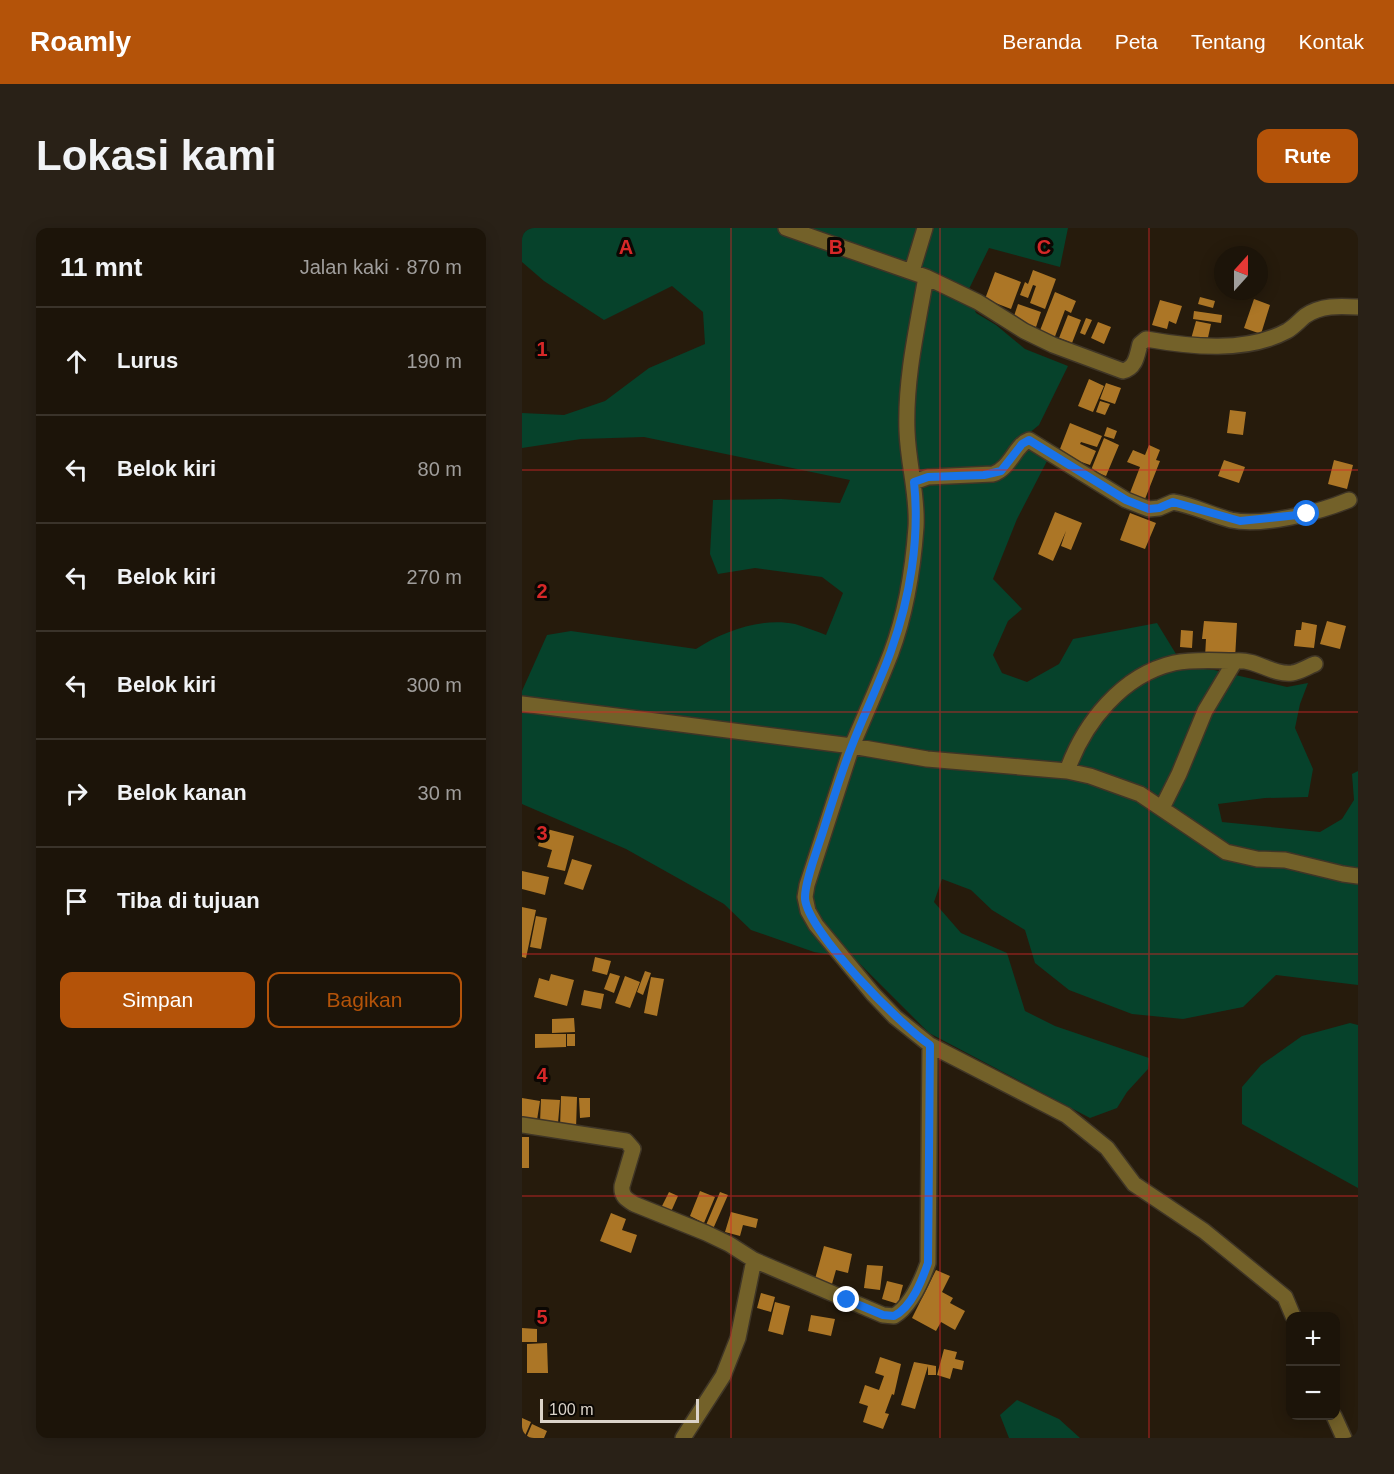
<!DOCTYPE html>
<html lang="id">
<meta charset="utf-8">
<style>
body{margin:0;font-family:Arial,sans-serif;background:#292117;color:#f1f3f6}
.controls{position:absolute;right:18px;bottom:18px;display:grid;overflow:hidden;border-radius:12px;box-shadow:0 3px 15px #0003}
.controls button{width:54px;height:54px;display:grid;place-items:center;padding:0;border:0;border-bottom:2px solid #3a332a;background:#1c1409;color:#f1f3f6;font:30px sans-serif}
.compass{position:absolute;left:692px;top:18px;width:54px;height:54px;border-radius:50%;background:#1c1409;box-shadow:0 3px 15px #0003;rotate:21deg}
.scale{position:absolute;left:18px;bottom:15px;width:159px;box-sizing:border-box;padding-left:6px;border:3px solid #dbd3c9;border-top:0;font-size:16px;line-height:21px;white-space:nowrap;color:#dbd3c9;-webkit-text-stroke:4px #0b0703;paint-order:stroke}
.stop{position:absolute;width:18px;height:18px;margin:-14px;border:4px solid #1a73e8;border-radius:50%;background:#fff}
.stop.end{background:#1a73e8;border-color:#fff;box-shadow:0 2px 6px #0008}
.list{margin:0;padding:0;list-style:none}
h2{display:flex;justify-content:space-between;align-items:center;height:78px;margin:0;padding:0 24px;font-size:26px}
h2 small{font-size:20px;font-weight:400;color:#a09e9c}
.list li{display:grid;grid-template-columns:39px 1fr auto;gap:18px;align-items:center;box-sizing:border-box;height:108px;padding:0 24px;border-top:2px solid #3a332a}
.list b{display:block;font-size:22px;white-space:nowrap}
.list em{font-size:20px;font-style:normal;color:#a09e9c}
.actions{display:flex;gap:12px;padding:18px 24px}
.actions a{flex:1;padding:14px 0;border:2px solid #b45309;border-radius:12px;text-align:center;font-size:21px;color:#b45309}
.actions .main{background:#b45309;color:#fff}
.icon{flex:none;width:33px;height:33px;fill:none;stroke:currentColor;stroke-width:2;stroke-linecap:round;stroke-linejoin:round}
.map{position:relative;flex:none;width:836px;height:1210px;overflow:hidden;border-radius:12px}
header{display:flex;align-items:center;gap:36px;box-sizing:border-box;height:84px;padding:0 30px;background:#b45309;color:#fff}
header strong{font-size:28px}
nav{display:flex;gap:33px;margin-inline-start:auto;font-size:21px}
.intro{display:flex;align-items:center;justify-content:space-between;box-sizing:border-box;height:144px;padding:0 36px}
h1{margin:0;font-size:42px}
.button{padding:15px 27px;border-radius:12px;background:#b45309;color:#fff;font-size:21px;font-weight:700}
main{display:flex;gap:36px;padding:0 36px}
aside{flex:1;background:#1c1409;border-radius:12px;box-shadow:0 3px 15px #0003}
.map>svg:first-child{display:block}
.green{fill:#06422b}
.building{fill:#ac7626}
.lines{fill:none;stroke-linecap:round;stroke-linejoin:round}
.minor-casing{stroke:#3f3526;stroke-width:18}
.minor{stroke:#736129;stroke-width:15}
.route{stroke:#1a73e8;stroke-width:8}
.grid{fill:none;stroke:#d62828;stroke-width:1.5;stroke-opacity:0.55}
.grid-label{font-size:20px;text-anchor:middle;font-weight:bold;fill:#d62828;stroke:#0b0703;stroke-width:6;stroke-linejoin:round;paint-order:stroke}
</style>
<header>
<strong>Roamly</strong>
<nav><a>Beranda</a><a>Peta</a><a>Tentang</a><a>Kontak</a></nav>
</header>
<div class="intro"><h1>Lokasi kami</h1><a class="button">Rute</a></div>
<main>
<aside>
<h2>11 mnt<small>Jalan kaki · 870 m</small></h2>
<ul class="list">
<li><svg class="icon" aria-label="ahead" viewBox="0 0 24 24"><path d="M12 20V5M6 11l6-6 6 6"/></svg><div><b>Lurus</b></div><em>190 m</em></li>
<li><svg class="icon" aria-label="left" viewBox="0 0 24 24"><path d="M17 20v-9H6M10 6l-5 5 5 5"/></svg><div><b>Belok kiri</b></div><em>80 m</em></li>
<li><svg class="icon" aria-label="left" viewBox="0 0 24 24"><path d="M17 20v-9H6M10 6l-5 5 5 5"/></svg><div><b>Belok kiri</b></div><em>270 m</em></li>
<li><svg class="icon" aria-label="left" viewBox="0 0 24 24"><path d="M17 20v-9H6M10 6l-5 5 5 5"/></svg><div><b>Belok kiri</b></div><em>300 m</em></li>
<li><svg class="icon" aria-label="right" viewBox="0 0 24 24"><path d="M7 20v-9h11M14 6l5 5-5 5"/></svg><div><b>Belok kanan</b></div><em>30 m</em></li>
<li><svg class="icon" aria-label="arrive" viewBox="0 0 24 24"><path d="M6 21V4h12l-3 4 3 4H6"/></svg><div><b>Tiba di tujuan</b></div></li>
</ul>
<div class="actions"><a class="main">Simpan</a><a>Bagikan</a></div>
</aside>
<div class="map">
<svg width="836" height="1210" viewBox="0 0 836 1210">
<rect width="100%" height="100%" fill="#261b0c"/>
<path class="green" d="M 0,0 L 546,0 L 538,39 L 467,20 L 446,63 L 454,85 L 474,97 L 503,121 L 546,138 L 517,197 L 495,215 L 525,233 L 495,291 L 471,351 L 500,381 L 486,393 L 471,427 L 480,445 L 505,454 L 537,436 L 551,411 L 635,395 L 662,439 L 692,442 L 765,459 L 786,455 L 778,476 L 773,500 L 791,541 L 786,569 L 743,570 L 696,576 L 700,594 L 798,604 L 820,591 L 832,572 L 830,546 L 836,543 L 836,757 L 754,747 L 721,779 L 661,791 L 610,786 L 547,762 L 513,735 L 503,702 L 470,682 L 449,662 L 420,651 L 412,674 L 439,705 L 485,725 L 503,783 L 533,798 L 627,830 L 626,841 L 605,864 L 595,880 L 568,890 L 407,805 L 333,731 L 292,724 L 229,702 L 202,676 L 104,621 L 0,576 L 0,463 L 25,407 L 49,403 L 174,421 C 201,403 240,389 273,396 C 283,399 294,403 304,407 L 321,365 L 300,349 L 233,340 L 196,346 L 188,326 L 191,272 L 259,271 L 318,275 L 328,252 L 122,209 L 59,211 L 0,220 L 0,185 L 42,187 L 83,173 L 127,140 L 183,116 L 181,84 L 150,58 L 82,92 L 22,53 L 0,34 Z
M 828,795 L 836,797 L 836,960 L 720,896 L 720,859 L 739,837 L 780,808 Z
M 495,1172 L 537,1191 L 558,1210 L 487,1210 L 478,1187 Z"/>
<path class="building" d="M 511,42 L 534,51 L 523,81 L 508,75 L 514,58 L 511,57 L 506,70 L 498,67 L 503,54 L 506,56 Z
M 473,44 L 499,54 L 489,81 L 463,71 Z
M 533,64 L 554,73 L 549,85 L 543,82 L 532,111 L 517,105 Z
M 678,69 L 693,73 L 691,80 L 676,76 Z
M 732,71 L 748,77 L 739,106 L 722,100 Z
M 638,72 L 660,78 L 654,96 L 647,93 L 645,101 L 630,97 Z
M 496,76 L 519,84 L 514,99 L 491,91 Z
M 672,83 L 700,87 L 699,95 L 671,91 Z
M 546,87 L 559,92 L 550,115 L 537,110 Z
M 564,90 L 570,92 L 563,107 L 558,105 Z
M 674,93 L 689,96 L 685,114 L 669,111 Z
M 576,94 L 589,99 L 582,116 L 569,110 Z
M 567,151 L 582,158 L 571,184 L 556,178 Z
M 584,155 L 599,160 L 593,176 L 578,171 Z
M 578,173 L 588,176 L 583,187 L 574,184 Z
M 708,182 L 724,184 L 721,207 L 705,205 Z
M 548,195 L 580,208 L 575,219 L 559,214 L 558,216 L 574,223 L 568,237 L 536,226 Z
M 585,199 L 595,203 L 592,211 L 582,208 Z
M 582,210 L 597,217 L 584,248 L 569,242 Z
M 627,217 L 638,222 L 634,232 L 638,233 L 621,276 L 606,270 L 618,239 L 605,234 L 611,222 L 623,227 Z
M 702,232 L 723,239 L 717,255 L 696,248 Z
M 812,232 L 831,237 L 825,261 L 806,256 Z
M 533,284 L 560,295 L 549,322 L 539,318 L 544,303 L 531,333 L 516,326 Z
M 608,285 L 634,295 L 623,321 L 598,312 Z
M 682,393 L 715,395 L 713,431 L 683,429 L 684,411 L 680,411 Z
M 805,393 L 824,398 L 818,421 L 798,416 Z
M 780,394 L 795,397 L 792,420 L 772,418 L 774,402 L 779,402 Z
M 659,402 L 671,403 L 670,420 L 658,419 Z
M 21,600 L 52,608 L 43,643 L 25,639 L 30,622 L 16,618 Z
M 50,631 L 70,637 L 61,662 L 42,656 Z
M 0,643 L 27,649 L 23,667 L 0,661 Z
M 0,679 L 14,682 L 4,730 L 0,729 Z
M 14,688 L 25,690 L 19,721 L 8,719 Z
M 73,729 L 89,733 L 85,747 L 70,743 Z
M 123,743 L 129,745 L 121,767 L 115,764 Z
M 88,745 L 98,748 L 92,765 L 82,761 Z
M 29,746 L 52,752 L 45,778 L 12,769 L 17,750 L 27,753 Z
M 103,748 L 118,754 L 108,780 L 93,775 Z
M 129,749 L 142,751 L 135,788 L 122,785 Z
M 62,762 L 82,766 L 79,781 L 59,777 Z
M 52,790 L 53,804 L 30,805 L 30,791 Z
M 13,806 L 44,806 L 44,819 L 13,820 Z
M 45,806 L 53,806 L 53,818 L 45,818 Z
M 39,868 L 55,869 L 54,901 L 38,900 Z
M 0,870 L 18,873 L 15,892 L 0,890 Z
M 57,870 L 68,870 L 68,889 L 58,890 Z
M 19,871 L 38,872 L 36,895 L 18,894 Z
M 0,909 L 7,909 L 7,940 L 0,940 Z
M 178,963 L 193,969 L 182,995 L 168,988 Z
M 147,964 L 156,968 L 148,986 L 138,982 Z
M 198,964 L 206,967 L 191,1001 L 184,997 Z
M 209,984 L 236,991 L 234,1000 L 221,997 L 218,1008 L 203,1004 Z
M 89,985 L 104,991 L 100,1002 L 115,1007 L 109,1025 L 78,1013 Z
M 302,1018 L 330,1026 L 326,1045 L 314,1042 L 310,1056 L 293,1051 Z
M 345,1037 L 361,1038 L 358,1062 L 342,1060 Z
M 414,1042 L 428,1048 L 420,1064 L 431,1070 L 428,1075 L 443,1083 L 433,1102 L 419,1094 L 414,1103 L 390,1090 Z
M 365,1053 L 381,1057 L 376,1076 L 360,1071 Z
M 239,1065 L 253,1069 L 249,1084 L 235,1080 Z
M 253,1074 L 268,1078 L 261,1107 L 246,1103 Z
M 289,1087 L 313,1091 L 309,1108 L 286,1103 Z
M 0,1100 L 15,1101 L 15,1114 L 0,1114 Z
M 25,1115 L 26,1145 L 5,1145 L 5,1116 Z
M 422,1121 L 435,1124 L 433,1131 L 442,1133 L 440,1142 L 431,1140 L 428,1151 L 415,1147 Z
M 358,1129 L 379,1136 L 372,1167 L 370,1166 L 363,1185 L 367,1186 L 361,1201 L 341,1194 L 346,1178 L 337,1175 L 343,1157 L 357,1162 L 362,1148 L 353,1145 Z
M 392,1134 L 414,1138 L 414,1147 L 406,1147 L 406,1138 L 393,1181 L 379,1177 Z
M 0,1190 L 9,1194 L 2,1210 L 0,1210 Z
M 10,1196 L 25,1203 L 22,1210 L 4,1210 Z"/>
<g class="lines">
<defs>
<path id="minor" d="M 390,43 L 403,0
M 404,49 L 456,74 L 502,103 L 531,117 L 601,143 C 614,140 615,127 618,116 L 624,111 C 669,119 724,125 765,103 C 772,99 777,93 783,88 C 799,77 817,78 836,79
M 392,254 L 406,249 L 471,246 C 489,240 493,217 507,212 L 604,272 L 619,278 L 627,281 L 637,280 L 651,274 C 671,277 689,287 709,292 C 740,299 798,284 827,272
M 0,476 L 330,518 C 343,487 357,456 369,425 C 384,385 391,341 394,299 C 396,267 386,236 385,203 C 383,152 395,100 404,49 L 264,0
M 545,543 C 562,495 600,447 652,435 C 672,431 694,433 713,433
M 640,580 L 657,546 L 683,483 L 713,433 C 736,431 749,447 770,445 C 778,444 785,439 793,436
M 0,897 L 104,913 L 111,921 L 100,958 C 99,968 104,971 112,976 L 184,1005 L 207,1016 L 232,1032 L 361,1087 L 372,1088 C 389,1078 400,1052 406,1035 L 408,817
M 771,1088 L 763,1069 L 682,1003 L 612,956 L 585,920 L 544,887 L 408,817 L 373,789 L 351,766 L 294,697 L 286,683 L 283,669 L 285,657 L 330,518 L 405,531 L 545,543 L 568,548 L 618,566 L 704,624 L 735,631 L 763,632 L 821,646 L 836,648
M 812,1188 L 822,1210
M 161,1210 L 201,1148 L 216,1110 L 232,1032"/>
</defs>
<use href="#minor" class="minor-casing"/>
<use href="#minor" class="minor"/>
</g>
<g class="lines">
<path class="route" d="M 325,1072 L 361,1087 L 372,1088 C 390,1079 400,1052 406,1035 L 408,817 C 378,797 287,705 283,671 C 282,654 298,615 303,597 C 312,569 320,542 331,515 C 343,484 358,454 369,423 C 388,370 398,310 392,254 L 406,249 L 462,247 L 479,243 L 500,216 L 507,212 L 604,272 L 619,278 L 627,281 L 637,280 L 651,274 L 718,293 L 785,286"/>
</g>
<path class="grid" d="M 209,0 L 209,1210M 418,0 L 418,1210M 627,0 L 627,1210M 0,242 L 836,242M 0,484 L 836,484M 0,726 L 836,726M 0,968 L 836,968"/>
<g class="grid-label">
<text x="104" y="26">A</text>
<text x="314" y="26">B</text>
<text x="522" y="26">C</text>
<text x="20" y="128">1</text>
<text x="20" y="370">2</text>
<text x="20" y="612">3</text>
<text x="20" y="854">4</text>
<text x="20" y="1096">5</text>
</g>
</svg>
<div class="controls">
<button>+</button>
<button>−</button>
</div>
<svg class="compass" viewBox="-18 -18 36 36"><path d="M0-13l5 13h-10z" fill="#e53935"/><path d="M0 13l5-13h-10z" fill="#a09e9c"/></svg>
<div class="scale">100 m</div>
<div class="stop" style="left:785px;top:286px"></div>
<div class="stop end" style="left:325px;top:1072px"></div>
</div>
</main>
